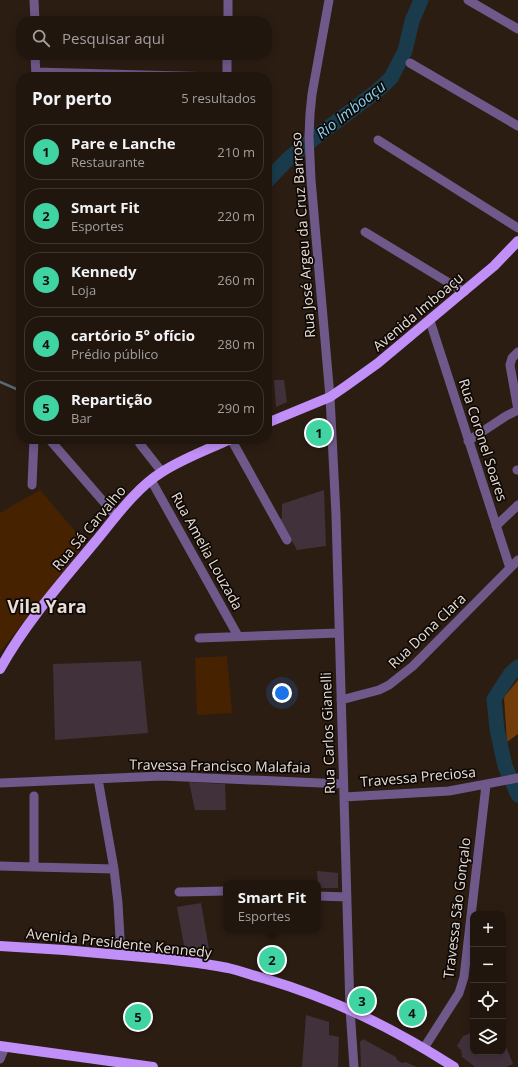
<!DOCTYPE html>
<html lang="pt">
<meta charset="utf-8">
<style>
body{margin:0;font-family:"Open Sans",sans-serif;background:#2d231c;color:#f1f3f6}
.controls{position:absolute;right:12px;bottom:12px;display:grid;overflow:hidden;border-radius:8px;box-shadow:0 2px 10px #0003}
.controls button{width:36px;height:36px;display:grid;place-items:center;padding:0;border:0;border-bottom:1px solid #3e352e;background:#21160e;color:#f1f3f6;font:20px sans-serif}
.you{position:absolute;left:282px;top:693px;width:14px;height:14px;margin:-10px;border:3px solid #fff;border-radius:50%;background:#1a73e8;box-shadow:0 0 0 6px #1a73e833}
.badge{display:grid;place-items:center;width:26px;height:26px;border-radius:50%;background:#40d4a2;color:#111;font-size:13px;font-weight:700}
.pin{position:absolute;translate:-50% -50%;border:2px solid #fff;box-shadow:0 1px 4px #0006}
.popup{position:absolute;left:223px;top:880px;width:98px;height:52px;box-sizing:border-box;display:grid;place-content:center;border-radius:8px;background:#21160e;filter:drop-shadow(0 1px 3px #0005);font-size:13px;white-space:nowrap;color:#a29f9e}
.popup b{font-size:15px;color:#f1f3f6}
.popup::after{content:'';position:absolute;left:50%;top:100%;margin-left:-8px;border:8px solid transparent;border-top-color:#21160e}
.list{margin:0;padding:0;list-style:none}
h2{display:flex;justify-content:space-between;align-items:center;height:52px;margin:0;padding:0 16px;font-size:17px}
h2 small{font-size:13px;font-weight:400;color:#a29f9e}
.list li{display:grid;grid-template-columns:26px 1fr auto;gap:12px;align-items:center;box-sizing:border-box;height:56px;margin:0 8px 8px;padding:0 8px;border:1px solid #3e352e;border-radius:16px}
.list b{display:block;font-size:15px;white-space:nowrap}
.list p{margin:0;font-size:13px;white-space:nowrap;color:#a29f9e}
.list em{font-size:13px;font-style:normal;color:#a29f9e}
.icon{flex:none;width:22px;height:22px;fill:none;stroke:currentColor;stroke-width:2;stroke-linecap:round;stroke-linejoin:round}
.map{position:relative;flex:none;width:518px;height:1067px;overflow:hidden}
.search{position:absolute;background:#21160e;box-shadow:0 2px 10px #0003;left:16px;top:16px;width:256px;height:44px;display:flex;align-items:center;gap:10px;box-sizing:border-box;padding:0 14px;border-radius:16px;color:#a29f9e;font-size:15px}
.panel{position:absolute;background:#21160e;box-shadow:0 2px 10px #0003;left:16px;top:72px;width:256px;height:372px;border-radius:16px}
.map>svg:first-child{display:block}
.green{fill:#472201}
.forest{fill:#723c0a}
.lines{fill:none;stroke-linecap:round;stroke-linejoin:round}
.stream{stroke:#576c75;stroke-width:2.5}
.river{stroke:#193b4b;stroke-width:15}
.building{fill:#41313b}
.minor{stroke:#6f598a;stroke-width:9}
.major{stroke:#c08ff7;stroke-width:10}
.labels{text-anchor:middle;stroke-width:3.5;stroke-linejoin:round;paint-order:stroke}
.street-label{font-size:14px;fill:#e8ded7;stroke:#0f0905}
.water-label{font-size:15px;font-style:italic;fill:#86d0f5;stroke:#0f0905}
.district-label{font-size:18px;font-weight:bold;fill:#e8ded7;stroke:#0f0905}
</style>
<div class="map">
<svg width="518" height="1067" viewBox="0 0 518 1067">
<rect width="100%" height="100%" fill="#2c1d13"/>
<path class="green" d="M 40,490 L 85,543 L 0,652 L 0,513 Z
M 227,656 L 232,713 L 197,715 L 195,658 Z"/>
<path class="forest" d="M 518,680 L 518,734 L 507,742 L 504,697 Z"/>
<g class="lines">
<path class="stream" d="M 0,382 L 21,391
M 504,762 L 510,763"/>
<path class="river" d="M 267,181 L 288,159 L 317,136 L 376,92 L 391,78 L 405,51 L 412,21 L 421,0
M 518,667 L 511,673 L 494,699 L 497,729 L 505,766 L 518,795"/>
</g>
<path class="building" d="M 274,380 L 284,380 L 287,402 L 276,407 Z
M 324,490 L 326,546 L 297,550 L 280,519 L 282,518 L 282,504 Z
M 141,661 L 148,733 L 55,740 L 53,664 Z
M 189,782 L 225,784 L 226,810 L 195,810 Z
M 317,871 L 338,873 L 338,888 L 318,888 Z
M 201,903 L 209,949 L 185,951 L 177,907 Z
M 406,998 L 429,1012 L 417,1027 L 395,1014 Z
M 306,1015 L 329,1022 L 329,1035 L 339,1037 L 338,1067 L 302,1067 Z
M 473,1032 L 473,1052 L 503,1052 L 503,1039 L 513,1064 L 506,1067 L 475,1067 L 461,1056 L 463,1054 L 461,1053 L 462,1051 L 457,1046 L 463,1036 Z
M 363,1039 L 396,1057 L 397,1060 L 402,1063 L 405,1062 L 417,1067 L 361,1067 L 360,1042 Z"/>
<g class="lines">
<path class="minor" d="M 34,0 L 35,21
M 329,0 L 312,94 L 310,114 L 309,136 L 311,180 L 330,397 L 336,515 L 350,1009 L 354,1067
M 468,0 L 518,29
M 228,21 L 228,0
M 35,55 L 36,77
M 410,63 L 518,126
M 36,72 L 217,77
M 227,77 L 227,55
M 378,140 L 518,228
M 365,232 L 464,292
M 430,321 L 510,568
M 518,410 L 510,365 L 512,358 L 518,352
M 49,439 L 116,516
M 138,439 L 140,444 L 162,472
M 231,439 L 287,540
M 468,441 L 506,416 L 518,410
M 517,470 L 518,470
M 151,480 L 238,636
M 32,485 L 34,439
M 496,526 L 518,505
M 199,638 L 339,633
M 341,700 L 379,690 L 389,685 L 413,666 L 518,560
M 98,779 L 114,869
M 0,783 L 162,776 L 343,784
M 34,796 L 34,867 L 114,869 L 118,903 L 121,955
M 344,797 L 449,791 L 518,778
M 0,866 L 34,867
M 179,892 L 226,891
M 318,896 L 347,897
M 424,1048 L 459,993 L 464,977 L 486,785
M 0,1059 L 5,1047"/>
<path class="major" d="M 267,423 L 330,397 L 346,386 L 378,363 L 494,266 L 518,241
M 0,669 C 26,622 61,583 95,542 C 114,519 136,488 162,472 C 182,459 208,449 231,439
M 0,946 C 40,948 80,951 120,955 C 157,958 193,961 228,968 C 241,971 254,976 266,979 C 336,1000 393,1028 454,1067
M 0,1046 L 153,1067"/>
</g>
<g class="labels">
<g class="street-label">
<text transform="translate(303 235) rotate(-94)" y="5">Rua José Argeu da Cruz Barroso</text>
<text transform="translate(418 312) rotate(-40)" y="5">Avenida Imboaçu</text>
<text transform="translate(483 440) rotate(72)" y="5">Rua Coronel Soares</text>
<text transform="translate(89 528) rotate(-50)" y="5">Rua Sá Carvalho</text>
<text transform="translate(207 551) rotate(61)" y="5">Rua Amelia Louzada</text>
<text transform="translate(427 631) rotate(-44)" y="5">Rua Dona Clara</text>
<text transform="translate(328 733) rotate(-92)" y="5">Rua Carlos Gianelli</text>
<text transform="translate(220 766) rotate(1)" y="5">Travessa Francisco Malafaia</text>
<text transform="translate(418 777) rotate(-5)" y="5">Travessa Preciosa</text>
<text transform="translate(457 908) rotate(-83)" y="5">Travessa São Gonçalo</text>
<text transform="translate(119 943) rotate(6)" y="5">Avenida Presidente Kennedy</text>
</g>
<g class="water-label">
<text transform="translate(351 110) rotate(-38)" y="5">Rio Imboaçu</text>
</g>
<g class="district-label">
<text x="47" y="613">Vila Yara</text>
</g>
</g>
</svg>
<div class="controls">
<button>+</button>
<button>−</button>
<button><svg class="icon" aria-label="locate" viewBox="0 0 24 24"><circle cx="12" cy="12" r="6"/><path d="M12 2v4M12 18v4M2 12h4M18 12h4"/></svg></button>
<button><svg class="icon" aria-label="layers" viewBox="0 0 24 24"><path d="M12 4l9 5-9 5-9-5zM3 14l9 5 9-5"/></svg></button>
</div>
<div class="you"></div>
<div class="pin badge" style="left:319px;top:433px">1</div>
<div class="pin badge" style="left:272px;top:960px">2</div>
<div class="popup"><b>Smart Fit</b>Esportes</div>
<div class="pin badge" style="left:362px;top:1001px">3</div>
<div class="pin badge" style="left:412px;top:1013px">4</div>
<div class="pin badge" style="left:138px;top:1017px">5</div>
<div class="search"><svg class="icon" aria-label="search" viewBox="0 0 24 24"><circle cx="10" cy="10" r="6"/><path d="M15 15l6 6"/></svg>Pesquisar aqui</div>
<section class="panel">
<h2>Por perto<small>5 resultados</small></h2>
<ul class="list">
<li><span class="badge">1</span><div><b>Pare e Lanche</b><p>Restaurante</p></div><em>210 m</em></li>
<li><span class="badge">2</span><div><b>Smart Fit</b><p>Esportes</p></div><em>220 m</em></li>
<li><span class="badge">3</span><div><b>Kennedy</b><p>Loja</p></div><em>260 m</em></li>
<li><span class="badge">4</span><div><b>cartório 5° ofício</b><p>Prédio público</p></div><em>280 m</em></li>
<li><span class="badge">5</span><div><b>Repartição</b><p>Bar</p></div><em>290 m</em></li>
</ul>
</section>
</div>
